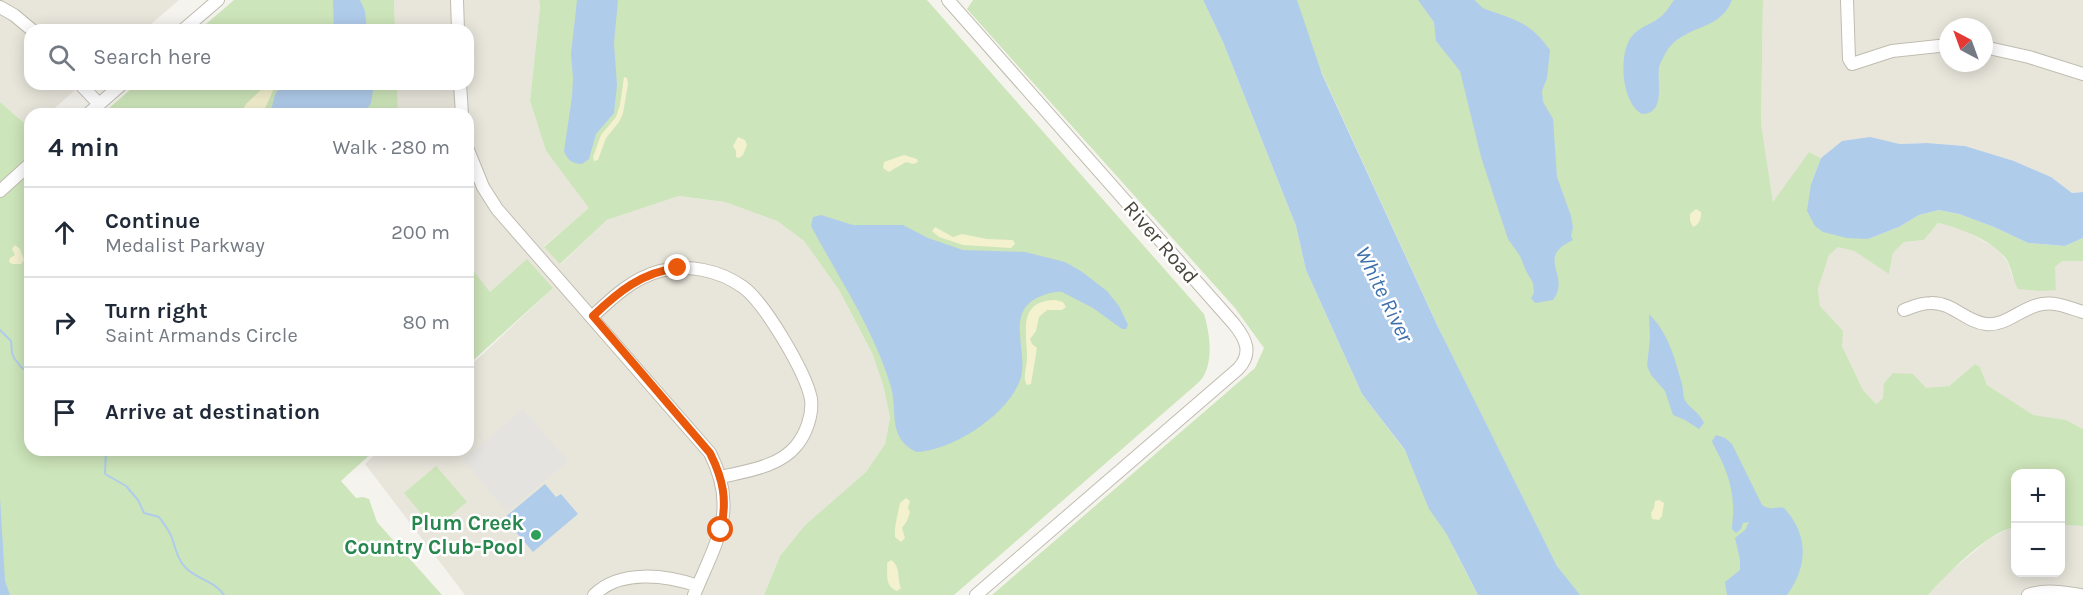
<!DOCTYPE html>
<meta charset="utf-8">
<style>
body{margin:0;font-family:Karla,sans-serif;background:#f6f6f7;color:#1f2937}
.controls{position:absolute;right:18px;bottom:18px;display:grid;overflow:hidden;border-radius:12px;box-shadow:0 3px 15px #0003}
.controls button{width:54px;height:54px;display:grid;place-items:center;padding:0;border:0;border-bottom:2px solid #e0e1e3;background:#fff;color:#1f2937;font:30px sans-serif}
.compass{position:absolute;left:1939px;top:18px;width:54px;height:54px;border-radius:50%;background:#fff;box-shadow:0 3px 15px #0003;rotate:319deg}
.stop{position:absolute;width:18px;height:18px;margin:-14px;border:4px solid #ea580c;border-radius:50%;background:#fff}
.stop.end{background:#ea580c;border-color:#fff;box-shadow:0 2px 6px #0008}
.list{margin:0;padding:0;list-style:none}
h2{display:flex;justify-content:space-between;align-items:center;height:78px;margin:0;padding:0 24px;font-size:26px}
h2 small{font-size:20px;font-weight:400;color:#747a83}
.list li{display:grid;grid-template-columns:39px 1fr auto;gap:18px;align-items:center;box-sizing:border-box;height:90px;padding:0 24px;border-top:2px solid #e0e1e3}
.list b{display:block;font-size:22px;white-space:nowrap}
.list p{margin:0;font-size:20px;white-space:nowrap;color:#747a83}
.list em{font-size:20px;font-style:normal;color:#747a83}
.icon{flex:none;width:33px;height:33px;fill:none;stroke:currentColor;stroke-width:2;stroke-linecap:round;stroke-linejoin:round}
.map{position:relative;flex:none;width:2083px;height:595px;overflow:hidden}
.search{position:absolute;background:#fff;box-shadow:0 3px 15px #0003;left:24px;top:24px;width:450px;height:66px;display:flex;align-items:center;gap:15px;box-sizing:border-box;padding:0 21px;border-radius:18px;color:#747a83;font-size:22px}
.panel{position:absolute;background:#fff;box-shadow:0 3px 15px #0003;left:24px;top:108px;width:450px;height:348px;border-radius:18px}
.map>svg:first-child{display:block}
.residential{fill:#e8e6db;fill-rule:evenodd}
.green{fill:#cde5ba}
.sand{fill:#f4f1ce}
.parking{fill:#e4e3e0}
.water{fill:#b0cceb}
.lines{fill:none;stroke-linecap:round;stroke-linejoin:round}
.stream{stroke:#b0cceb;stroke-width:2}
.minor-casing{stroke:#c0bcb0;stroke-width:14}
.minor{stroke:#fff;stroke-width:12}
.route{stroke:#ea580c;stroke-width:8}
.leisure-dot{fill:#2e9e5b;stroke:#fff;stroke-width:2}
.labels{text-anchor:middle;stroke-width:5;stroke-linejoin:round;paint-order:stroke}
.street-label{font-size:21px;fill:#49453b;stroke:#fff}
.leisure-label{font-size:21px;font-weight:bold;fill:#27864d;stroke:#fff;text-anchor:end}
.water-label{font-size:22px;font-style:italic;fill:#3d70ac;stroke:#fff}
</style>
<div class="map">
<svg width="2083" height="595" viewBox="0 0 2083 595">
<rect width="100%" height="100%" fill="#f5f3ed"/>
<path class="residential" d="M 0,0 L 179,0 L 144,30 L 30,30 L 30,84 L 82,84 L 48,114 L 30,114 L 30,128 L 0,102 Z
M 394,0 L 539,0 L 540,7 L 530,101 L 546,151 L 590,208 L 544,246 L 561,264 L 607,220 L 679,196 L 725,202 L 777,221 L 804,241 L 839,290 L 872,353 L 883,385 L 890,417 L 885,444 L 866,472 L 805,525 L 780,556 L 764,595 L 465,595 L 365,464 L 380,450 L 468,450 L 468,368 L 553,288 L 490,293 L 468,264 L 468,114 L 398,114 L 397,84 L 468,84 L 468,30 L 395,30 Z
M 1763,0 L 2083,0 L 2083,192 L 2072,193 L 2051,177 L 2014,161 L 1965,146 L 1927,143 L 1900,144 L 1892,142 L 1842,141 L 1821,158 L 1809,152 L 1773,203 L 1761,123 ZM 1948,27 L 1984,27 L 1984,63 L 1948,63 Z
M 1938,223 L 1956,226 L 1998,249 L 2008,263 L 2013,279 L 2056,289 L 2054,267 L 2061,261 L 2083,261 L 2083,429 L 2066,420 L 2033,416 L 1987,385 L 1980,367 L 1975,364 L 1949,386 L 1925,389 L 1913,374 L 1876,404 L 1863,390 L 1842,346 L 1842,331 L 1820,306 L 1818,289 L 1829,255 L 1838,246 L 1854,251 L 1889,273 L 1893,253 L 1904,242 L 1924,240 Z
M 2061,525 L 2083,526 L 2083,595 L 1928,595 L 1945,576 L 1988,540 L 2011,527 L 2015,527 L 2016,572 L 2060,572 Z"/>
<path class="green" d="M 234,0 L 394,0 L 395,30 L 199,30 Z
M 539,0 L 927,0 L 1204,314 C 1210,334 1215,367 1198,383 L 954,595 L 764,595 L 780,556 L 805,525 L 866,472 L 885,444 L 890,417 L 883,385 L 872,353 L 839,290 L 804,241 L 777,221 L 725,202 L 679,196 L 607,220 L 560,264 L 544,247 L 589,208 L 546,151 L 530,101 L 540,7 Z
M 973,0 L 1203,0 L 1223,42 L 1296,226 L 1306,270 L 1362,394 L 1416,465 L 1455,551 L 1478,595 L 992,595 L 1255,368 L 1264,348 L 1235,308 L 967,9 Z
M 1294,0 L 1763,0 L 1761,123 L 1773,202 L 1809,152 L 1821,158 L 1811,184 L 1868,239 L 1899,227 L 1919,215 L 1939,210 L 1959,214 L 1994,227 L 2028,243 L 2065,246 L 2083,238 L 2083,261 L 2062,261 L 2055,267 L 2056,290 L 2040,291 L 2018,289 C 2013,280 2012,271 2008,262 C 1998,243 1959,227 1938,223 L 1924,240 L 1904,242 L 1893,253 L 1889,274 L 1854,251 L 1838,247 L 1829,255 L 1818,289 L 1820,306 L 1843,331 L 1842,346 L 1863,390 L 1876,404 L 1883,398 L 1884,383 L 1893,373 L 1913,374 L 1926,388 L 1949,386 L 1975,364 L 1980,367 L 1987,385 L 2033,415 L 2066,420 L 2083,429 L 2083,526 L 2061,525 L 2060,474 L 2016,474 L 2015,527 C 1989,531 1946,575 1928,595 L 1579,595 L 1557,566 L 1445,342 L 1316,60 Z
M 137,84 L 397,84 L 398,114 L 102,114 Z
M 0,102 L 30,128 L 30,450 L 375,450 L 341,481 L 356,498 L 363,497 L 369,499 L 377,522 L 442,595 L 0,595 Z
M 527,259 L 553,288 L 468,365 L 468,264 L 490,292 Z
M 436,466 L 467,502 L 434,529 L 404,493 Z"/>
<path class="sand" d="M 624,77 L 627,78 L 628,84 L 623,113 L 619,122 L 606,138 L 598,160 L 594,161 L 593,157 L 601,135 L 616,117 L 620,105 Z
M 267,84 L 276,84 L 263,113 L 245,114 L 244,107 L 246,104 Z
M 738,137 L 745,140 L 747,145 L 743,155 L 739,158 L 736,157 L 736,151 L 733,146 Z
M 904,155 L 917,159 L 918,162 L 913,164 L 906,162 L 889,172 L 883,168 L 884,162 Z
M 1696,209 L 1701,212 C 1702,216 1699,226 1693,227 L 1690,221 L 1690,214 Z
M 935,227 L 953,237 L 962,234 L 987,239 L 1013,240 L 1015,244 L 1011,248 L 963,245 L 939,237 L 932,231 Z
M 15,245 L 20,249 L 24,260 L 21,264 L 12,264 L 9,262 L 10,258 L 15,255 L 12,249 Z
M 1055,300 L 1063,302 L 1066,307 L 1062,310 L 1047,310 L 1039,317 L 1036,331 L 1030,339 L 1032,344 L 1037,348 L 1031,384 L 1027,385 C 1022,378 1027,367 1027,358 C 1027,332 1017,301 1055,300 Z
M 906,498 L 910,501 L 908,508 L 910,512 L 907,521 L 902,528 L 905,538 L 901,542 L 895,537 C 894,528 898,513 900,503 Z
M 1659,500 L 1664,503 L 1662,516 L 1659,520 L 1652,519 L 1651,513 L 1654,508 L 1655,501 Z
M 891,560 C 901,566 897,580 901,588 L 897,591 C 884,585 888,575 887,563 Z"/>
<path class="parking" d="M 523,409 L 568,461 L 507,512 L 463,460 Z"/>
<path class="water" d="M 333,0 L 360,0 L 365,11 L 367,30 L 334,30 Z
M 577,0 L 618,0 L 614,43 L 617,85 L 614,113 L 596,134 L 589,159 L 582,164 C 573,164 567,160 564,151 L 572,97 L 573,78 L 571,54 Z
M 1203,0 L 1297,0 L 1322,74 L 1438,327 L 1557,566 L 1580,595 L 1478,595 L 1446,533 L 1429,509 L 1405,450 L 1362,394 L 1306,270 L 1296,226 L 1223,42 Z
M 1418,0 C 1428,0 1468,0 1474,0 C 1478,2 1480,7 1485,9 C 1515,20 1529,21 1550,50 L 1547,78 L 1542,91 L 1543,102 L 1553,119 L 1557,177 L 1571,216 L 1573,227 L 1571,236 L 1573,240 C 1534,258 1572,275 1553,300 L 1535,303 L 1531,298 L 1534,293 L 1533,283 L 1526,271 L 1520,256 L 1508,239 L 1481,157 L 1460,71 L 1436,41 L 1434,22 Z
M 1674,0 L 1732,0 C 1720,33 1682,23 1665,54 C 1663,58 1660,63 1659,67 C 1657,82 1666,114 1642,114 C 1621,103 1618,53 1632,36 C 1639,27 1650,25 1659,18 C 1666,13 1669,7 1674,0 Z
M 282,84 L 374,84 L 371,103 L 364,114 L 270,114 L 275,95 Z
M 1870,137 L 1900,144 L 1927,143 L 1965,146 L 2014,161 L 2051,177 L 2072,193 L 2083,192 L 2083,238 L 2065,246 L 2028,243 L 1994,227 L 1959,214 L 1939,210 L 1919,215 L 1899,227 L 1868,239 L 1847,238 L 1823,232 L 1815,226 L 1807,211 L 1811,184 L 1821,158 L 1842,141 Z
M 821,215 L 853,225 L 903,225 L 928,238 L 963,250 L 1025,252 L 1065,262 L 1081,271 L 1107,291 L 1119,306 L 1128,325 L 1126,329 L 1122,329 L 1093,308 L 1062,292 C 1054,291 1047,294 1039,297 C 1005,312 1028,350 1021,377 C 1011,413 953,451 916,452 C 887,437 898,413 891,387 C 874,329 839,279 811,226 L 813,217 Z
M 1649,314 C 1668,332 1675,359 1682,384 C 1683,389 1683,394 1684,398 C 1687,407 1700,412 1704,423 L 1699,429 L 1685,420 L 1673,415 L 1665,391 L 1651,375 L 1647,366 L 1650,338 Z
M 1716,435 L 1725,438 L 1732,444 L 1762,505 C 1772,512 1776,505 1784,508 C 1809,535 1808,566 1787,595 L 1727,595 L 1725,582 L 1740,570 L 1740,560 L 1735,538 L 1745,530 L 1749,522 L 1743,523 L 1741,529 L 1736,533 L 1732,529 C 1732,521 1734,513 1733,505 C 1732,482 1724,464 1713,444 L 1712,441 Z
M 545,484 L 556,497 L 561,494 L 578,514 L 533,552 L 504,518 Z
M 0,497 L 5,581 L 10,595 L 0,595 Z"/>
<g class="lines">
<path class="stream" d="M 0,330 L 11,341 L 12,353 L 14,358 L 21,367 L 30,374
M 106,450 L 105,474 L 126,486 L 138,500 L 144,513 L 159,517 C 164,524 169,530 172,538 C 176,549 177,559 186,568 C 198,580 215,581 224,595"/>
<defs>
<path id="minor" d="M 457,0 L 458,30
M 948,0 L 1234,324 C 1246,339 1253,353 1238,369 L 976,595
M 1847,0 L 1849,59 L 1852,64 L 1892,51 L 1948,45
M 0,7 L 14,15 L 32,30
M 183,30 L 218,0
M 1984,47 L 2029,57 L 2083,74
M 80,84 L 99,104
M 460,84 L 462,114
M 88,114 L 122,84
M 468,150 L 483,187 L 497,209 L 710,453 C 739,510 716,542 694,595
M 0,191 L 30,164
M 1904,310 C 1912,307 1921,303 1931,303 C 1952,302 1966,322 1986,324 C 2007,326 2022,307 2042,304 C 2058,302 2069,308 2083,312
M 593,316 C 612,298 633,278 660,271 C 689,264 719,270 743,287 C 765,303 806,373 811,399 C 813,415 806,434 796,446 C 779,467 746,471 721,477
M 594,595 C 620,569 666,575 698,586
M 2028,595 C 2045,589 2063,592 2080,595"/>
</defs>
<use href="#minor" class="minor-casing"/>
<use href="#minor" class="minor"/>
</g>
<g class="lines">
<path class="route" d="M 678,268 C 642,272 618,292 593,316 L 710,453 C 724,481 727,500 721,530"/>
</g>
<circle class="leisure-dot" cx="536" cy="535" r="6"/>
<g class="labels">
<g class="street-label">
<text transform="translate(1161 242) rotate(49)" y="7">River Road</text>
</g>
<g class="leisure-label">
<text x="524" y="530">Plum Creek<tspan x="524" dy="24">Country Club-Pool</tspan></text>
</g>
<g class="water-label">
<text transform="translate(1385 294) rotate(64)" y="8">White River</text>
</g>
</g>
</svg>
<div class="controls">
<button>+</button>
<button>−</button>
</div>
<svg class="compass" viewBox="-18 -18 36 36"><path d="M0-13l5 13h-10z" fill="#e53935"/><path d="M0 13l5-13h-10z" fill="#747a83"/></svg>
<div class="stop" style="left:721px;top:530px"></div>
<div class="stop end" style="left:678px;top:268px"></div>
<div class="search"><svg class="icon" aria-label="search" viewBox="0 0 24 24"><circle cx="10" cy="10" r="6"/><path d="M15 15l6 6"/></svg>Search here</div>
<section class="panel">
<h2>4 min<small>Walk · 280 m</small></h2>
<ul class="list">
<li><svg class="icon" aria-label="ahead" viewBox="0 0 24 24"><path d="M12 20V5M6 11l6-6 6 6"/></svg><div><b>Continue</b><p>Medalist Parkway</p></div><em>200 m</em></li>
<li><svg class="icon" aria-label="right" viewBox="0 0 24 24"><path d="M7 20v-9h11M14 6l5 5-5 5"/></svg><div><b>Turn right</b><p>Saint Armands Circle</p></div><em>80 m</em></li>
<li><svg class="icon" aria-label="arrive" viewBox="0 0 24 24"><path d="M6 21V4h12l-3 4 3 4H6"/></svg><div><b>Arrive at destination</b></div></li>
</ul>
</section>
</div>
